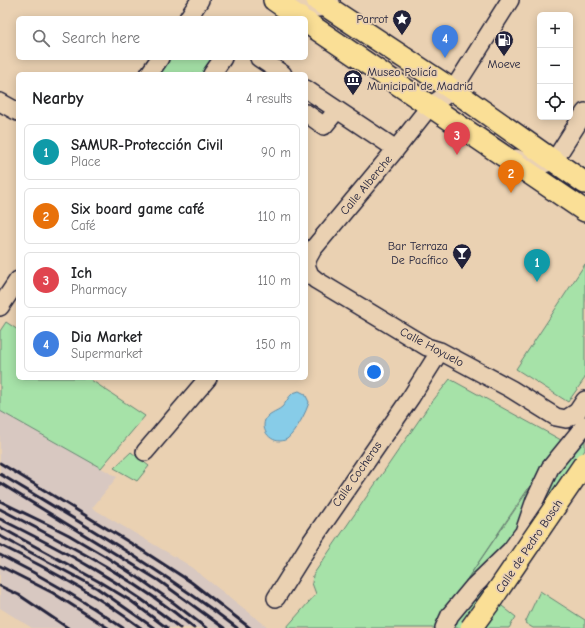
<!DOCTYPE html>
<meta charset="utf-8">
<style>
body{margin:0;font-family:"Comic Neue",sans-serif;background:#f6f6f6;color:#202124}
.controls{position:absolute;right:12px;top:12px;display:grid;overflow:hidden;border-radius:6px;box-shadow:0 2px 10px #0003}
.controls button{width:36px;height:36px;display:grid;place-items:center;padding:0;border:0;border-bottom:1px solid #e0e0e0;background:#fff;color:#202124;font:20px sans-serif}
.you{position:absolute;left:374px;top:372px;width:14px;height:14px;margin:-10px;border:3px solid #fff;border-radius:50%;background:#1a73e8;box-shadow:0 0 0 6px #1a73e833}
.badge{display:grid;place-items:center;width:26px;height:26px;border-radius:50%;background:#1a73e8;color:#fff;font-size:13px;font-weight:700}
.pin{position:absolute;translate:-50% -33px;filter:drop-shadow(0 1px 2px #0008)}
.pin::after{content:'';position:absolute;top:21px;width:14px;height:12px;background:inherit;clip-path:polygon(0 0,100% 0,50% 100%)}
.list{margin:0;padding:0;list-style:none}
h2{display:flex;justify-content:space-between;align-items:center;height:52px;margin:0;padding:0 16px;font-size:17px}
h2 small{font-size:13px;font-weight:400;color:#757577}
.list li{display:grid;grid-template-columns:26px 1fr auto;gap:12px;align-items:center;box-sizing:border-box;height:56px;margin:0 8px 8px;padding:0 8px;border:1px solid #e0e0e0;border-radius:6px}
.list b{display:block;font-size:15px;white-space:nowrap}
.list p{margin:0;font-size:13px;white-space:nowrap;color:#757577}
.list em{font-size:13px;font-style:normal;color:#757577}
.icon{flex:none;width:22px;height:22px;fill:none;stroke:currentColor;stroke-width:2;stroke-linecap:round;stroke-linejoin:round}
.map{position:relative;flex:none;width:585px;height:628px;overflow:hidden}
.search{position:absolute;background:#fff;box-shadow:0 2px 10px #0003;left:16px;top:16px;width:292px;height:44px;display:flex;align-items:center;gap:10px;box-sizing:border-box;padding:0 14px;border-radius:6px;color:#757577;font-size:15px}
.panel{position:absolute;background:#fff;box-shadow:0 2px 10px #0003;left:16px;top:72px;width:292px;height:308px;border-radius:6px}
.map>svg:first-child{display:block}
.built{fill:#d8c8c1}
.green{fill:#a6e2a8;stroke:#648272}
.water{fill:#87cce8;stroke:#5f88a3}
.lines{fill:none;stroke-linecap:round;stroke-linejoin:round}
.minor-casing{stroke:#22223b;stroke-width:20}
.major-casing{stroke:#22223b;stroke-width:24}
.minor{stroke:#ead1b2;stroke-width:17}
.major{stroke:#fadf96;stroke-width:21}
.rail{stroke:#22223b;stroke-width:3}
.major-bridge-casing{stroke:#22223b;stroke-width:24;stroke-linecap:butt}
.major-bridge{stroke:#fadf96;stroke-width:21}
.labels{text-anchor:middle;stroke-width:3.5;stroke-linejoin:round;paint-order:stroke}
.poi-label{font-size:12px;fill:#22223b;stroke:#ead1b2;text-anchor:end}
.street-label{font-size:12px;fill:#22223b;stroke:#ead1b2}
</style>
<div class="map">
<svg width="585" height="628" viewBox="0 0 585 628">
<rect width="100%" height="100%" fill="#ead1b2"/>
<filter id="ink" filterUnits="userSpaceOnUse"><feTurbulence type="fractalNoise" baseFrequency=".025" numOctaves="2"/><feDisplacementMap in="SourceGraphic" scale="8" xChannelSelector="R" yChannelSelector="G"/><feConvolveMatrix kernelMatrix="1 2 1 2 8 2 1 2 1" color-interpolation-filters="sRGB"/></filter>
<g filter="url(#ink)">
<path class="built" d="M 0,411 L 117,477 L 92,508 L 187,564 L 269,628 L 32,628 L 0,608 Z"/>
<path class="green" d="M 166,58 L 229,58 L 218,74 L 155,74 Z
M 585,264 L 585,378 L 568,402 L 516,369 Z
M 6,322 L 18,330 L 18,378 L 91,378 L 91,380 L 145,416 L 101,468 L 0,411 L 0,331 Z
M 450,379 L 561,440 L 457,594 L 538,476 L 517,527 L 506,545 L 438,628 L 286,628 L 316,594 L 312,583 L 313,575 L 428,407 Z
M 585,431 L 585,450 L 532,531 L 537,511 L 554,478 Z
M 131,452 L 149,466 L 137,481 L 114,468 Z
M 501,566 L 488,595 L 516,617 L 509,628 L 448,628 Z
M 540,591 L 585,620 L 585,628 L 533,628 L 525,623 Z"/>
<path class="water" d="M 299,391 L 305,394 L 309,402 C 307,411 295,433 287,439 C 275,446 260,433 265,420 C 268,413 276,412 282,407 C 286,403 288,397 293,393 Z"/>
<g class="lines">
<defs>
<path id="minor" d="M 281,1 L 308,9 L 328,7 L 331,2
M 188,18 L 200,0
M 259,58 L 283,74
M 149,74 L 160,58
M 212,74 L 223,58
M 306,89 L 396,149
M 0,102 L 18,112
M 306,113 L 324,126 L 337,110
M 516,158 L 535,167 L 554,161 L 585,112
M 306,265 L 308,258 L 313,249 L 396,149 L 430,106 L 453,90 L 510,0
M 306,265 L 310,275 L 316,280 L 427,347 L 440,351 L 511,389 L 556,417 L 566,419 L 577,412 L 585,400
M 0,307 L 18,280
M 145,452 L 208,378
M 276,598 L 311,542 L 411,397 L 440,351
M 444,628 L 450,615 L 474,586 L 511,550 L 524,532 L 535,500 L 550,468 L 585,425"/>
<path id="major" d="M 274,0 L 300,18
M 317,0 L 453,90 L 585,183
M 306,22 L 585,211"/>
</defs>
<use href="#minor" class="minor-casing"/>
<use href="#major" class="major-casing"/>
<use href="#minor" class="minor"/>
<use href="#major" class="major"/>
<path class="rail" d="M 0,463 L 137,547 L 191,582 L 250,628
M 0,474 C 81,523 162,570 237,628
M 0,483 L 158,580 L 224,628
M 0,501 C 23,513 46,523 69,535 C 117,562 163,593 206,628
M 0,509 C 67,544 136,579 194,628
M 0,519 C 63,550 125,584 180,628
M 0,527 L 98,581 L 131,601 L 167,628
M 0,536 L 97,588 L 154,628
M 0,545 C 49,569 97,595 141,628
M 0,555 C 44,577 83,600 123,628
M 0,566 L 53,593 L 108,628
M 0,586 L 19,595 L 68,628"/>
<defs>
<path id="major-bridge" d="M 471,628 L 492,599 L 585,463"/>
</defs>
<use href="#major-bridge" class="major-bridge-casing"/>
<use href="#major-bridge" class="major-bridge"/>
</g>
</g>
<defs>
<symbol id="sight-pin" viewBox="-11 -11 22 30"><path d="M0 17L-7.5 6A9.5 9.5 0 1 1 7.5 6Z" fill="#22223b" stroke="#ead1b2"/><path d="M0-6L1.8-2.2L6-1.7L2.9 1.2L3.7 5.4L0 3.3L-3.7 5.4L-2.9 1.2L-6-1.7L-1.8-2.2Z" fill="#fff"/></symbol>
<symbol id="fuel-pin" viewBox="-11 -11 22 30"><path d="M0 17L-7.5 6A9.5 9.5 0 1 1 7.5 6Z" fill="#22223b" stroke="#ead1b2"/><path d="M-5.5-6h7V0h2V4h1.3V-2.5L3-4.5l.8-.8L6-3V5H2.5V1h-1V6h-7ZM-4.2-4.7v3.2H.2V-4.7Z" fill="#fff"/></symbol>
<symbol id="museum-pin" viewBox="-11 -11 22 30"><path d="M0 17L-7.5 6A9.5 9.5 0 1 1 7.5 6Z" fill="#22223b" stroke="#ead1b2"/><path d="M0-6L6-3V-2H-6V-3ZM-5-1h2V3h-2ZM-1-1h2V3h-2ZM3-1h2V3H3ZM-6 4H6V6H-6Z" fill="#fff"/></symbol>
<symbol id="bar-pin" viewBox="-11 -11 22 30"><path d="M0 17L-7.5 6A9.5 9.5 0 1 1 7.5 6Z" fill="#22223b" stroke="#ead1b2"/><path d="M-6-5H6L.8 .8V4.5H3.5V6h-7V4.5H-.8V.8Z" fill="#fff"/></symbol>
</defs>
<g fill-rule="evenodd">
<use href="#sight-pin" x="391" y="8" width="22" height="30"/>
<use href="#fuel-pin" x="493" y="29" width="22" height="30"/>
<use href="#museum-pin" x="342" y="68" width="22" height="30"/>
<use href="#bar-pin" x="451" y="242" width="22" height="30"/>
</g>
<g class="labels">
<g class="poi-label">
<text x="388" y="23">Parrot</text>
<text x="504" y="68" text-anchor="middle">Moeve</text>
<text x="367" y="76" text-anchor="start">Museo Policía<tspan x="367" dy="14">Municipal de Madrid</tspan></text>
<text x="448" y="250">Bar Terraza<tspan x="448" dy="14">De Pacífico</tspan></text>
</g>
<g class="street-label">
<text transform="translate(366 185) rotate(-50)" y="4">Calle Alberche</text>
<text transform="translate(432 347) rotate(28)" y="4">Calle Hoyuelo</text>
<text transform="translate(357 474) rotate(-55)" y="4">Calle Cocheras</text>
<text transform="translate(529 546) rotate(-56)" y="4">Calle de Pedro Bosch</text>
</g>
</g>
</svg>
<div class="controls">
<button>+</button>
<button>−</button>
<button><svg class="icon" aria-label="locate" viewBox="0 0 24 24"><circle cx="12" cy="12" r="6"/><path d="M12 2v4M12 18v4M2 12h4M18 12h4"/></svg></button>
</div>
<div class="you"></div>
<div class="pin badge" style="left:537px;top:282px;background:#0f9aa8">1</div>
<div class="pin badge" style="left:511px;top:193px;background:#e8710a">2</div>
<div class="pin badge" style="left:457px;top:155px;background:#e0444e">3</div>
<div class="pin badge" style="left:445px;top:58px;background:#3f7fe0">4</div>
<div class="search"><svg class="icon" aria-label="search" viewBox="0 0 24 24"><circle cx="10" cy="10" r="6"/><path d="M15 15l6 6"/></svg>Search here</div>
<section class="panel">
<h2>Nearby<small>4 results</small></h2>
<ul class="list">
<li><span class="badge" style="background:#0f9aa8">1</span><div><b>SAMUR-Protección Civil</b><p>Place</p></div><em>90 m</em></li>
<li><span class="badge" style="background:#e8710a">2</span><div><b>Six board game café</b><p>Café</p></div><em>110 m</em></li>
<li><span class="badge" style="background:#e0444e">3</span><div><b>Ich</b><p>Pharmacy</p></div><em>110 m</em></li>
<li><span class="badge" style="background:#3f7fe0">4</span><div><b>Dia Market</b><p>Supermarket</p></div><em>150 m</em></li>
</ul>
</section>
</div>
